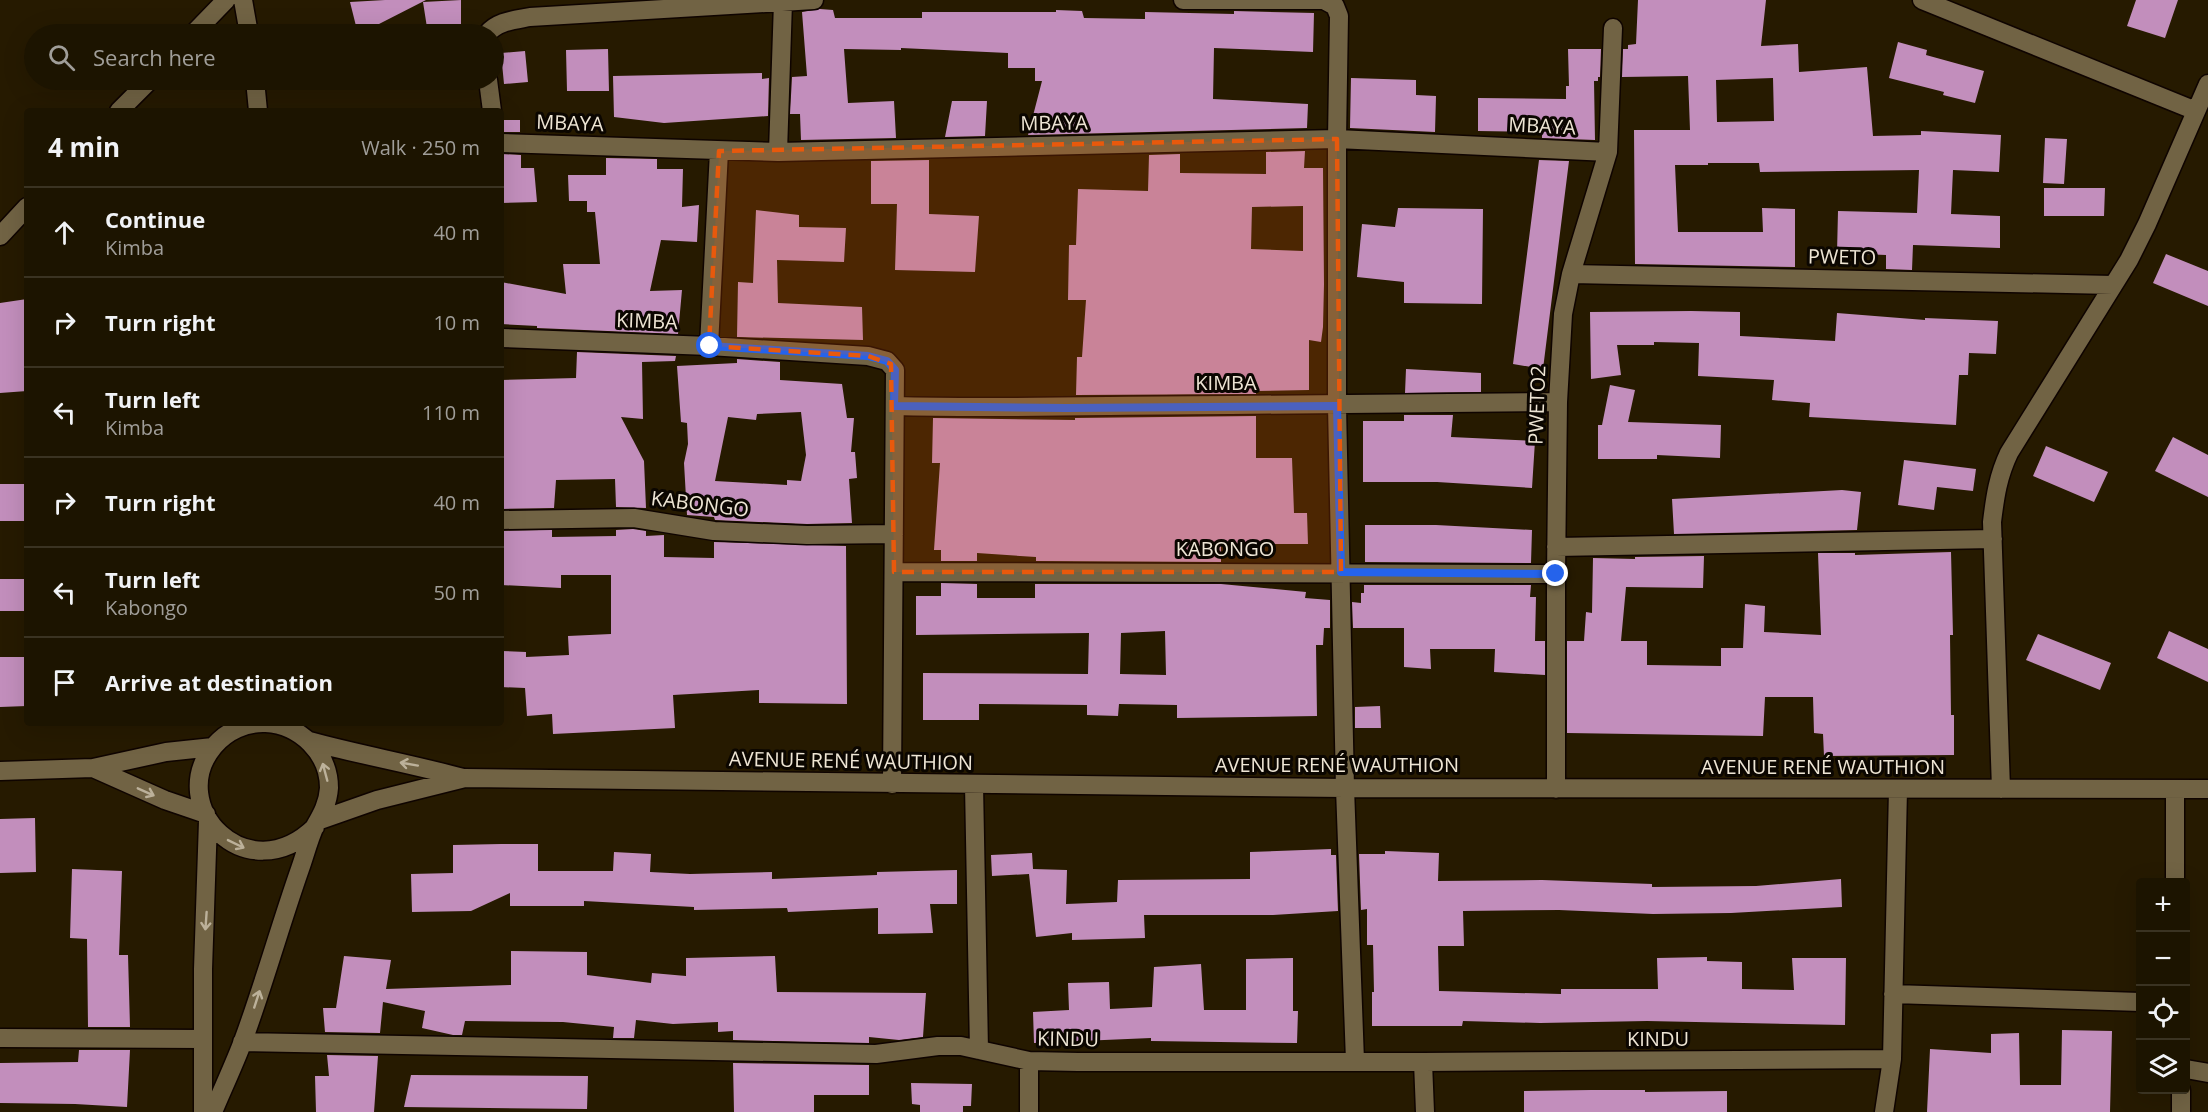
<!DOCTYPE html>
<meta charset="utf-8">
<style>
body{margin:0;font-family:"Open Sans",sans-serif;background:#251d0a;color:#f1f3f6}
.controls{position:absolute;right:18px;bottom:18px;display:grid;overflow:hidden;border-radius:6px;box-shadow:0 6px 24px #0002}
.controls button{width:54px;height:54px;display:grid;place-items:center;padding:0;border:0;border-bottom:2px solid #3a3322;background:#1c1400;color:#f1f3f6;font:30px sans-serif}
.stop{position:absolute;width:18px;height:18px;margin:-14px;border:4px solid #2563eb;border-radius:50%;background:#fff}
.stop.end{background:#2563eb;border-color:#fff;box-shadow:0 2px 6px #0008}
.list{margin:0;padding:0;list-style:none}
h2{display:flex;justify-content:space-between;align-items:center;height:78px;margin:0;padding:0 24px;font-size:26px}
h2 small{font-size:20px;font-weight:400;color:#a09e99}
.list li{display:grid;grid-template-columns:39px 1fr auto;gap:18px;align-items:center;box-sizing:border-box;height:90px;padding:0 24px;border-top:2px solid #3a3322}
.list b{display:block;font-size:22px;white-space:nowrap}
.list p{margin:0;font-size:20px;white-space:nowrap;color:#a09e99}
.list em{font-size:20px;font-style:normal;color:#a09e99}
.icon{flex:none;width:33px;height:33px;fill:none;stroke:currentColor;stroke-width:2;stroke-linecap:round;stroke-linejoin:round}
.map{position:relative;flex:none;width:2208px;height:1112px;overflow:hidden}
.search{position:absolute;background:#1c1400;box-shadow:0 6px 24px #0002;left:24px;top:24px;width:480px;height:66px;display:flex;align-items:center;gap:15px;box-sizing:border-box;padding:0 21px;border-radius:33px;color:#a09e99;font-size:22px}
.panel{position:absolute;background:#1c1400;box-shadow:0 6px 24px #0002;left:24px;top:108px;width:480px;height:618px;border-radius:6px}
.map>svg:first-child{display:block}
.building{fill:#c28ebc;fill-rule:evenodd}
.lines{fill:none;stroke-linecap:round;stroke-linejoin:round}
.minor-casing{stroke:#0f0400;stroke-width:21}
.minor{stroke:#716344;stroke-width:18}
.oneway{stroke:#bcb19a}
.route{stroke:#2563eb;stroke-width:8}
.marked{fill:#e8590c;fill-opacity:0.2;stroke:#e8590c;stroke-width:4.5;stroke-dasharray:12 8;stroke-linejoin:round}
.labels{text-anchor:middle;stroke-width:6;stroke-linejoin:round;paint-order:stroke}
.street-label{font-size:20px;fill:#eee5d4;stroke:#0b0600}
</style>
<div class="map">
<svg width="2208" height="1112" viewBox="0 0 2208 1112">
<rect width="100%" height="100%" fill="#261a00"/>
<path class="building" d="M 385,0 L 426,0 L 379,24 L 384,34 L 358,34 L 350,2 Z
M 461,0 L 461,34 L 428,34 L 423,2 Z
M 1638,0 L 1766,0 L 1761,46 L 1798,44 L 1799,72 L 1867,67 L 1873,136 L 1921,135 L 1921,131 L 2001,135 L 1999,172 L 1953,170 L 1951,214 L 2000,216 L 2000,248 L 1913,245 L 1912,270 L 1886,269 L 1886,255 L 1837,253 L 1838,211 L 1917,213 L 1919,170 L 1760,172 L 1759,163 L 1708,163 L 1708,165 L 1675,165 L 1678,232 L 1763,232 L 1762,208 L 1795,209 L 1795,267 L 1635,264 L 1634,130 L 1690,130 L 1688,76 L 1622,77 L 1623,49 L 1628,49 L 1628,45 L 1636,44 ZM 1773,78 L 1774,121 L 1717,122 L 1716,80 Z
M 2136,0 L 2178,0 L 2165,38 L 2127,26 Z
M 820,9 L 833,10 L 835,18 L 922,18 L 922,12 L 1056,12 L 1056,10 L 1082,11 L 1084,18 L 1145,19 L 1145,12 L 1234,14 L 1234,11 L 1314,13 L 1313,52 L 1214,48 L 1213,99 L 1308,104 L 1307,128 L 1028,135 L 1042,81 L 1035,81 L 1035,68 L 1008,68 L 1008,53 L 901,48 L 901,50 L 844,49 L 848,103 L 894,101 L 896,138 L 801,140 L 800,114 L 790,114 L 792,77 L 807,76 L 802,12 Z
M 1898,42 L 1927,50 L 1926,55 L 1984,71 L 1975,103 L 1943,95 L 1944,92 L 1889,78 Z
M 608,49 L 609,91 L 567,91 L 566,50 Z
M 1568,49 L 1601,49 L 1600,77 L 1598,77 L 1598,81 L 1594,81 L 1595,140 L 1542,138 L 1542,132 L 1478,131 L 1478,98 L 1566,99 L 1566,86 L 1569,86 Z
M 525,51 L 528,82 L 504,84 L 501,53 Z
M 762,73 L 762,79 L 769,78 L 768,116 L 664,123 L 614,117 L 613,76 Z
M 1351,78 L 1416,80 L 1416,95 L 1436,96 L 1435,132 L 1350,128 Z
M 952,101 L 987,101 L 985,136 L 945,137 Z
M 501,120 L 520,120 L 520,132 L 501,132 Z
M 2045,138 L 2067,139 L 2064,184 L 2043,183 Z
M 1305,151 L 1304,168 L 1323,168 L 1324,284 L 1323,327 L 1321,342 L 1309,340 L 1309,390 L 1256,391 L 1256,394 L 1076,395 L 1077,357 L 1082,357 L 1086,300 L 1068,300 L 1069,245 L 1076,245 L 1078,189 L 1148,191 L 1149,155 L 1180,154 L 1180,173 L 1266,174 L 1266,152 ZM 1303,206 L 1303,251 L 1251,249 L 1252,207 Z
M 501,154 L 521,155 L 521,168 L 534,168 L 537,202 L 501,203 Z
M 606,158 L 657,159 L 657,169 L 683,169 L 682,207 L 699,205 L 697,242 L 661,240 L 650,291 L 682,290 L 678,334 L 537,328 L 537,326 L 501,324 L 501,282 L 566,294 L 563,264 L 600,264 L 595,212 L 587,212 L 587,201 L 569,201 L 568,175 L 606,175 Z
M 929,160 L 929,214 L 979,216 L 975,272 L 895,270 L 897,204 L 871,204 L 871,161 Z
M 1539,160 L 1569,161 L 1543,369 L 1513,364 Z
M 2044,188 L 2105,188 L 2104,216 L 2044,216 Z
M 1398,208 L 1483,209 L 1482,304 L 1404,303 L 1404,282 L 1357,277 L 1362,224 L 1395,227 Z
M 756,210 L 799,215 L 799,227 L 846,228 L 844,262 L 777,260 L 778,303 L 862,307 L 863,340 L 737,337 L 738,282 L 753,283 Z
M 2166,254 L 2208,271 L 2208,306 L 2153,283 Z
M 27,299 L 27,391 L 0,393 L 0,303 Z
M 1691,311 L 1740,312 L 1740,336 L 1835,341 L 1837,313 L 1925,320 L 1925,318 L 1998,321 L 1996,354 L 1969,353 L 1968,375 L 1959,375 L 1956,425 L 1809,417 L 1810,403 L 1772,400 L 1774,380 L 1698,376 L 1699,343 L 1654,342 L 1654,345 L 1617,345 L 1621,375 L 1591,379 L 1590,312 Z
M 577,352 L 676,356 L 675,361 L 642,362 L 643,419 L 621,417 L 644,461 L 646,508 L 616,507 L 615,479 L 556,480 L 554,508 L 501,509 L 501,380 L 576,378 Z
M 737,359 L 780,362 L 780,380 L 842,384 L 847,418 L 854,418 L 851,452 L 855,452 L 857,478 L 849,479 L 852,523 L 807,524 L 715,520 L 714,517 L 687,515 L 684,463 L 688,444 L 687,423 L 681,422 L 677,366 L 737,363 ZM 801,412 L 806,455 L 801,481 L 787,480 L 787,485 L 715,481 L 728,417 L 756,420 L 757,414 Z
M 1406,369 L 1481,373 L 1481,392 L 1405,393 Z
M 1610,385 L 1635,390 L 1628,422 L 1721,425 L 1720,458 L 1657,455 L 1657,459 L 1598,459 L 1598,425 L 1602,425 Z
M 1404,415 L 1453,415 L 1451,437 L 1535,441 L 1532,488 L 1437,482 L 1363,482 L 1363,421 L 1404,421 Z
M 1256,416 L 1256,458 L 1292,458 L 1294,513 L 1307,513 L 1308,544 L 1221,544 L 1221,562 L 1036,561 L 1036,557 L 977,553 L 977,561 L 941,561 L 941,550 L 934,550 L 940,463 L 932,463 L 933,418 L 1075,420 L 1075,418 Z
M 2173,437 L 2208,455 L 2208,497 L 2155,471 Z
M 2046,446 L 2108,472 L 2094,502 L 2033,476 Z
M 1904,460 L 1976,469 L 1973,491 L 1937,487 L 1934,510 L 1898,505 Z
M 0,484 L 27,484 L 27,521 L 0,521 Z
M 1842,490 L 1861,492 L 1857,530 L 1674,534 L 1672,499 Z
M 1365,525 L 1436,525 L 1532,530 L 1531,563 L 1365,562 Z
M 633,529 L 646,531 L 646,536 L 664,535 L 664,557 L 714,558 L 714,542 L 846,546 L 847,704 L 759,703 L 759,690 L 673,695 L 675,728 L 553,734 L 552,714 L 527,716 L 525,688 L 501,687 L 501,651 L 526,652 L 526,657 L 569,655 L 568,636 L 611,634 L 611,575 L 561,575 L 561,588 L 501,585 L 501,531 L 552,530 L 552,537 L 616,536 L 616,530 Z
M 1951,552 L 1953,635 L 1950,635 L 1951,715 L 1954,715 L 1954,755 L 1824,756 L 1823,734 L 1814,733 L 1813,697 L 1765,697 L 1763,736 L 1567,733 L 1567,641 L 1584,641 L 1586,612 L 1592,613 L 1593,558 L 1635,559 L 1635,557 L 1704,556 L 1703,588 L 1626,587 L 1621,641 L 1647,641 L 1647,665 L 1721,666 L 1721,648 L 1743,648 L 1745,604 L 1765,606 L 1764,632 L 1821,635 L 1818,553 L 1855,553 L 1855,555 Z
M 0,579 L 27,579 L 27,611 L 0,611 Z
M 941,583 L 977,584 L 977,598 L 1035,598 L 1035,584 L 1221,584 L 1306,592 L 1305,598 L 1330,600 L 1330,628 L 1324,628 L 1323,645 L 1316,645 L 1317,716 L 1177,718 L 1177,705 L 1119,704 L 1118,716 L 1087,715 L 1087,705 L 979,704 L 979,720 L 923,720 L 923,673 L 1088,674 L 1089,633 L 916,635 L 916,596 L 941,596 ZM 1165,631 L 1166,675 L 1120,674 L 1121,633 Z
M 1364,585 L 1531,585 L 1530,597 L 1536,597 L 1535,641 L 1545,641 L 1545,675 L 1494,672 L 1495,649 L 1430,649 L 1431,669 L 1404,667 L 1404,628 L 1353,628 L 1352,602 L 1361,603 L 1361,593 L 1364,593 Z
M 2169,631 L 2208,649 L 2208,682 L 2157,658 Z
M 2038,634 L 2111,663 L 2100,690 L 2026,660 Z
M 0,657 L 27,657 L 27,706 L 0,707 Z
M 1380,706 L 1381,728 L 1355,728 L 1355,707 Z
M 35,818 L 36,872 L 0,873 L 0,819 Z
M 501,844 L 538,844 L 538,871 L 613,871 L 614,852 L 651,854 L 650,872 L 690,874 L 772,872 L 772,879 L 877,875 L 877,872 L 957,870 L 957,904 L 930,904 L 933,933 L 878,934 L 878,908 L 788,912 L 787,908 L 694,910 L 694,907 L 584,901 L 584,906 L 510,906 L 510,893 L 471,911 L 412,912 L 411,874 L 453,873 L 453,845 Z
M 1331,849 L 1331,855 L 1336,855 L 1338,911 L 1273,915 L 1144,915 L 1145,938 L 1072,940 L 1072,933 L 1036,937 L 1029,874 L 992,876 L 991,855 L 1032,853 L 1033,869 L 1067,870 L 1066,904 L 1117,902 L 1118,880 L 1250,879 L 1250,852 Z
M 1385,851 L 1439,853 L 1438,881 L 1542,880 L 1652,884 L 1652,887 L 1756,886 L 1841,879 L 1842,907 L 1731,913 L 1653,914 L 1559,910 L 1463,911 L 1464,946 L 1438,946 L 1439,991 L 1561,994 L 1561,989 L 1658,989 L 1657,958 L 1707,957 L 1707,961 L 1742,962 L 1742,989 L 1794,990 L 1792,958 L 1846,958 L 1845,1025 L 1647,1021 L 1540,1023 L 1463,1021 L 1462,1026 L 1372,1026 L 1372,992 L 1374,992 L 1373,945 L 1367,945 L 1367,909 L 1361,910 L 1359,854 L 1385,854 Z
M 72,869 L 122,871 L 119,955 L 128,955 L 130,1027 L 88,1027 L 87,939 L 70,938 Z
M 511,951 L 587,952 L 587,975 L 651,983 L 652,973 L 686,976 L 686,958 L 775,956 L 777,992 L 926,993 L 923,1037 L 899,1040 L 869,1037 L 869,1043 L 733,1040 L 733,1031 L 718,1032 L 718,1022 L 673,1024 L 636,1020 L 634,1038 L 613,1038 L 614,1027 L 563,1022 L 465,1021 L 462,1035 L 453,1035 L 422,1028 L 425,1011 L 383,1002 L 380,1033 L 325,1032 L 323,1008 L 336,1008 L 344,956 L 391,960 L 386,989 L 511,985 Z
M 1293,958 L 1293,1011 L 1298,1011 L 1297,1043 L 1151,1041 L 1151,1038 L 1034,1043 L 1033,1012 L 1069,1010 L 1068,983 L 1109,982 L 1110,1009 L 1152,1007 L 1154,967 L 1201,964 L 1204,1010 L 1246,1010 L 1246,959 Z
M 2062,1030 L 2112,1031 L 2110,1112 L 1927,1112 L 1930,1049 L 1991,1053 L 1991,1034 L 2019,1033 L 2020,1085 L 2061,1085 Z
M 79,1050 L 130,1050 L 127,1107 L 75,1104 L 0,1103 L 0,1063 L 78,1062 Z
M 327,1055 L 378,1056 L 374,1112 L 316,1112 L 315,1076 L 329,1076 Z
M 733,1063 L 869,1065 L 869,1095 L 814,1095 L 814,1112 L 734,1112 Z
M 411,1075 L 588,1076 L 587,1109 L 404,1107 Z
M 911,1083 L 972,1084 L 971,1106 L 963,1106 L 963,1112 L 920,1112 L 920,1105 L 912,1104 Z
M 1591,1090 L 1645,1090 L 1645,1092 L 1727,1091 L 1727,1112 L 1524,1112 L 1524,1091 Z"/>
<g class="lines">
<defs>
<path id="minor" d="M 243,0 L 249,34
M 1183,0 L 1324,0 L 1335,6 L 1339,16 L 1337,139 L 1337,406 L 1345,788 L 1355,1061
M 1922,0 L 2196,111
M 193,34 L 226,0
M 487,34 C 497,21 515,20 530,17 L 814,0
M 255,80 L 258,111
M 488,80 L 492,111
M 119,111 L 150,80
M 501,143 L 778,152 L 1337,139 L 1608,152
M 778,152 L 783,2
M 0,236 L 27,207
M 1571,274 L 2113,285
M 501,338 L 709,346 L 868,356 L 887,361 L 895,370 L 892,784
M 709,346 L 719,151
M 895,406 C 1007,409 1119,405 1231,405 C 1340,405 1449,404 1558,402
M 501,520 L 634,518 L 714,531 L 807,535 L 894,534
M 1556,547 L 1993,539
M 894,572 L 1556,574
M 309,741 C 360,755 412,764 463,778
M 93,768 L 165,800 L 206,814
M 0,771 L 93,768 L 166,752 L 213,747
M 974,785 L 979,1050
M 1556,789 L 1556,574 L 1558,402 L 1563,314 L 1571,274 L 1608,152 L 1613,28
M 2001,789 L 1992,522 C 1995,497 1998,476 2009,453 L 2129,260 L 2147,224 L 2208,84
M 320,820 L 377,800 L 465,778 L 1345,788 L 2208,789
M 2175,882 L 2175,789
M 1893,994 L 2140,1002
M 0,1038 L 202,1039
M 242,1042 L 876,1054 L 938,1046 L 961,1046 L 1029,1061 L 1078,1062 L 1423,1062
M 2186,1069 L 2208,1073
M 2181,1090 L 2181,1112
M 203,1112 L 203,969 L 208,821
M 213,1112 C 223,1088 234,1065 243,1041 C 264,984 280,926 300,869 C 305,855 309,839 315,826 C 322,814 328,803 329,788 C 329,753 300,725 266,723 C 246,722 227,731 214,746 C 164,806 247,893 315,827
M 1029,1112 L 1029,1061
M 1425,1112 L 1423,1062 L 1892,1059
M 1884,1112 L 1892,1059 L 1898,789"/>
</defs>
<use href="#minor" class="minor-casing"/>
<use href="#minor" class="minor"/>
</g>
<defs><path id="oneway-shaft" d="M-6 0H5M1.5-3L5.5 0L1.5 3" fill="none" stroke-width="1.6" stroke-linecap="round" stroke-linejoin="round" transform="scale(1.5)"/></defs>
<g class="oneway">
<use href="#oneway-shaft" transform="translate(409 764) rotate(-170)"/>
<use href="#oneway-shaft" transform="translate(325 772) rotate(-105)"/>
<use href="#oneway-shaft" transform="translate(146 792) rotate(24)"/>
<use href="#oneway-shaft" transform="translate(236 844) rotate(26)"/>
<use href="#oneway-shaft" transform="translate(206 921) rotate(94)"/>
<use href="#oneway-shaft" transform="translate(257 999) rotate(-72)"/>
</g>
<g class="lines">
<path class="route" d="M 710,346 L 868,356 L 887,361 L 895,370 L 894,406 L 1066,408 L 1337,406 L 1341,572 L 1556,574"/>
</g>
<path class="marked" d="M 1337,139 L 1341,572 L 894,572 L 891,364 L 868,356 L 709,346 L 719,151 Z"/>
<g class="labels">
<g class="street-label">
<text transform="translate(570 123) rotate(2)" y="7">MBAYA</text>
<text transform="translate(1054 123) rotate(-1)" y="7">MBAYA</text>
<text transform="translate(1542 126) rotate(3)" y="7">MBAYA</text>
<text transform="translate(1842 257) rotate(1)" y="7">PWETO</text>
<text transform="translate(647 321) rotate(2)" y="7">KIMBA</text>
<text x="1226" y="390">KIMBA</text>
<text transform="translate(1537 405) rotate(-88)" y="7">PWETO2</text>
<text transform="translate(700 504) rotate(7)" y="7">KABONGO</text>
<text x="1225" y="556">KABONGO</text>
<text transform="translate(851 761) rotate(1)" y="7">AVENUE RENÉ WAUTHION</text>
<text x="1337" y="772">AVENUE RENÉ WAUTHION</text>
<text x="1823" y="774">AVENUE RENÉ WAUTHION</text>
<text transform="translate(1068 1039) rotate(1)" y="7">KINDU</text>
<text x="1658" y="1046">KINDU</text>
</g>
</g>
</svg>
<div class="controls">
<button>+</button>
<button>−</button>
<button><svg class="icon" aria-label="locate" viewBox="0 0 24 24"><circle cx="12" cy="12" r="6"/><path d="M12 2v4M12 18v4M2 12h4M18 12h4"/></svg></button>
<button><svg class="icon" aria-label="layers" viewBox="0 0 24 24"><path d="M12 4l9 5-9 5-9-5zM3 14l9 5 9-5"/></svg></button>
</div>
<div class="stop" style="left:710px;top:346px"></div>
<div class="stop end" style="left:1556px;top:574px"></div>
<div class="search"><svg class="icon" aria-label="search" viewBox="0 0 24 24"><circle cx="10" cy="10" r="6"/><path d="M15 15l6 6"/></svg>Search here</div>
<section class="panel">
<h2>4 min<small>Walk · 250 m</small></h2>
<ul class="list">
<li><svg class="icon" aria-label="ahead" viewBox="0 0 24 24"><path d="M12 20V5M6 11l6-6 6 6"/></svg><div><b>Continue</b><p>Kimba</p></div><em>40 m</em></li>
<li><svg class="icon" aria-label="right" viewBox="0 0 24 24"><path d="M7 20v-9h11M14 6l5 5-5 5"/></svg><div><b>Turn right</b></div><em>10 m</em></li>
<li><svg class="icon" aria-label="left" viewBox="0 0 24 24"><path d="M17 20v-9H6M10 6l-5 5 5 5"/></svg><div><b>Turn left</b><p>Kimba</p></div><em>110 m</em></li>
<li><svg class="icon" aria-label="right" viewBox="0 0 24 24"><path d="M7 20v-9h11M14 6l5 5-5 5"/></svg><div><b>Turn right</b></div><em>40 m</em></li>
<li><svg class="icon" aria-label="left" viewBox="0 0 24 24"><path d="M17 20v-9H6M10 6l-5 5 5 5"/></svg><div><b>Turn left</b><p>Kabongo</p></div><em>50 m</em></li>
<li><svg class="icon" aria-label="arrive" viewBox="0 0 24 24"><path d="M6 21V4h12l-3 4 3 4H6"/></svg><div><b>Arrive at destination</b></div></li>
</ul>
</section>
</div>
